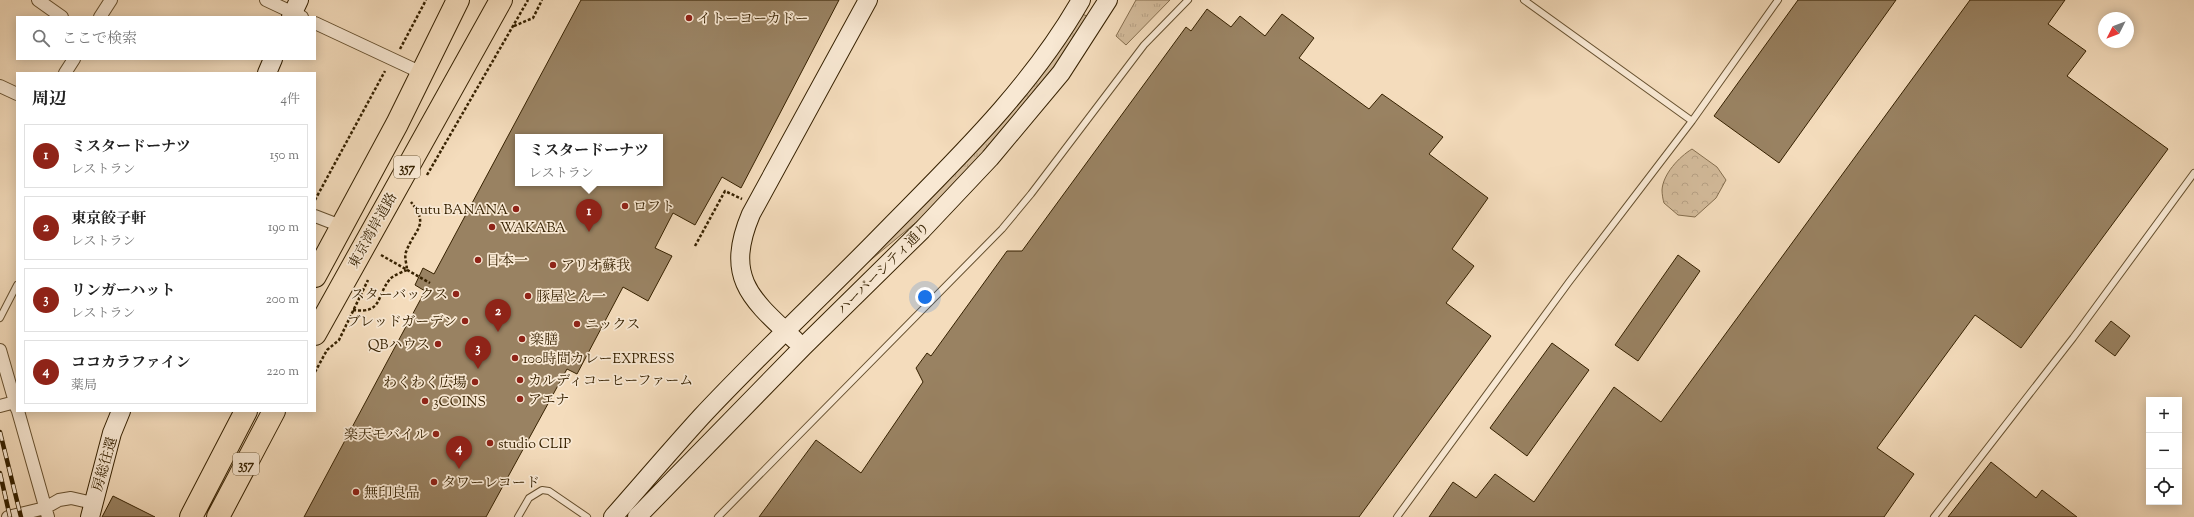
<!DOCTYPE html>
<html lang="ja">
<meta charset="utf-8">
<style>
body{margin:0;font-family:"Sorts Mill Goudy","Noto Serif JP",serif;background:#f6f6f6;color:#222}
.controls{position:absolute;right:12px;bottom:12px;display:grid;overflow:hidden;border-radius:0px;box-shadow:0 2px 10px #0003}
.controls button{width:36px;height:36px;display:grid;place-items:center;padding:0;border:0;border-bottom:1px solid #e0e0e0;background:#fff;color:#222;font:20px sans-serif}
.compass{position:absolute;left:2098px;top:12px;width:36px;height:36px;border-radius:50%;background:#fff;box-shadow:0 2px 10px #0003;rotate:228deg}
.you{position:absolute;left:925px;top:297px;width:14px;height:14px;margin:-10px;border:3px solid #fff;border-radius:50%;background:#1a73e8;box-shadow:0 0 0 6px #1a73e833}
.badge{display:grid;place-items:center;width:26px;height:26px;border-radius:50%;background:#8f2418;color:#fff;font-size:13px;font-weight:700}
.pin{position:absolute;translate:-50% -33px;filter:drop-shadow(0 1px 2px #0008)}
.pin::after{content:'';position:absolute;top:21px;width:14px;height:12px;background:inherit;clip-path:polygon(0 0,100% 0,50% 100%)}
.popup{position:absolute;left:515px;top:134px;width:148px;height:52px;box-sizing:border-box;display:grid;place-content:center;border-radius:0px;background:#fff;filter:drop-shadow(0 1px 3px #0005);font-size:13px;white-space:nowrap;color:#767676}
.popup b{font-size:15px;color:#222}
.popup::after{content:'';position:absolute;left:50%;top:100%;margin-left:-8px;border:8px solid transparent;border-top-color:#fff}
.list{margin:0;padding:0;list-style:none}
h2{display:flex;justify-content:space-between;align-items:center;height:52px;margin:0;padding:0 16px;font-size:17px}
h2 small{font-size:13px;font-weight:400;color:#767676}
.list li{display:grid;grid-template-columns:26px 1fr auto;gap:12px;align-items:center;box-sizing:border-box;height:64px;margin:0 8px 8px;padding:0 8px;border:1px solid #e0e0e0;border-radius:0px}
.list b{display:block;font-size:15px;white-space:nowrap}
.list p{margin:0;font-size:13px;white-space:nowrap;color:#767676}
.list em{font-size:13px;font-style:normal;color:#767676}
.icon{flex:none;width:22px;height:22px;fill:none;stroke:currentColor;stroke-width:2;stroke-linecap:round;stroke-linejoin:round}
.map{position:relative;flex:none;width:2194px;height:517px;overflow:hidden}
.search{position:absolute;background:#fff;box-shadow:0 2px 10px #0003;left:16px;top:16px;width:300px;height:44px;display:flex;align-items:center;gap:10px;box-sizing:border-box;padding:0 14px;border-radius:0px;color:#767676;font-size:15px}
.panel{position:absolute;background:#fff;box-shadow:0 2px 10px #0003;left:16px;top:72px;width:300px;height:340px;border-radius:0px}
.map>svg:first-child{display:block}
.grass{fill:url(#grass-tufts);stroke:#856e4e}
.forest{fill:url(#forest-crowns);stroke:#856e4e}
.building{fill:#998262;stroke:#362100;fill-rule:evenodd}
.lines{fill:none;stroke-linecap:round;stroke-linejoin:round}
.lane-casing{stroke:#66502f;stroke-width:8}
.street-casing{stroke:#66502f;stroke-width:14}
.secondary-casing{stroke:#362100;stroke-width:20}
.highway-casing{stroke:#362100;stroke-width:24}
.path{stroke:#362100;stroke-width:2.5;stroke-dasharray:3 2;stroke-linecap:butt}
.lane{stroke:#f8e8d3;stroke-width:6}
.street{stroke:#f8e8d3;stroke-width:12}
.secondary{stroke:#f8e8d3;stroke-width:18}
.highway{stroke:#f4dcbc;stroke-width:22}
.rail-casing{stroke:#362100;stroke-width:4.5}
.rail{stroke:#f8e8d3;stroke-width:3;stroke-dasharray:9;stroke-linecap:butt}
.poi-dot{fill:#8f2418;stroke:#f8e8d3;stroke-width:1.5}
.labels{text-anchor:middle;stroke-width:3.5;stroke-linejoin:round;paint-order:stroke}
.shield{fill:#f8e8d3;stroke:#705d3f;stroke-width:1}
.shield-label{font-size:13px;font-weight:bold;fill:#362100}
.poi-label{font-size:14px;fill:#362100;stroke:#f8e8d3;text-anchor:start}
.street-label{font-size:14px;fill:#362100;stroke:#f8e8d3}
</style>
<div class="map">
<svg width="2194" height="517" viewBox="0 0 2194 517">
<defs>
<pattern id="grass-tufts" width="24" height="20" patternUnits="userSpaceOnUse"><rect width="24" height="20" fill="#d4bc9c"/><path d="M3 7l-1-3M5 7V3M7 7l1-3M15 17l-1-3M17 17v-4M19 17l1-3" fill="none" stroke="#b7a185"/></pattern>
<pattern id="forest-crowns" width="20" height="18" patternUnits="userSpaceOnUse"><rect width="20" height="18" fill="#d4bc9c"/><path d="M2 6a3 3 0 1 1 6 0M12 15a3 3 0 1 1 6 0" fill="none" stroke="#b7a185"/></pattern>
</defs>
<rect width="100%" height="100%" fill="#f4dcbc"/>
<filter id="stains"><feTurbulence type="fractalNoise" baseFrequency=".005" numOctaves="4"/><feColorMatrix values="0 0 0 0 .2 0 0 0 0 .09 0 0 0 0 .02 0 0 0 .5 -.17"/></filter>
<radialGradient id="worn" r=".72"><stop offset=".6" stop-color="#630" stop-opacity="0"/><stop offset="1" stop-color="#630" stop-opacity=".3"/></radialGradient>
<path class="grass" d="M 1136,0 L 1170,0 L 1126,45 L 1116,36 Z
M 1082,14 L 1087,16 L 1060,59 L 987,150 L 925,215 L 867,263 L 816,313 L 815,312 Z"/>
<path class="forest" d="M 1692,149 L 1717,167 L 1726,180 L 1716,198 L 1695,217 L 1678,215 L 1664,203 C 1663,200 1662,194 1662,190 C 1663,174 1679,157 1692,149 Z"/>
<path class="building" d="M 581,0 L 839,0 L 741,188 L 722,177 L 695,225 L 673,213 L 655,248 L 672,256 L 648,301 L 623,287 L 577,374 L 567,369 L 486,517 L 304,517 L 425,291 L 415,285 L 423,268 L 434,274 ZM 518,137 L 660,137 L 660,183 L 518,183 Z
M 1798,0 L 1896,0 L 1779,163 L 1714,116 Z
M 1970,0 L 2065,0 L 2048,24 L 2086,51 L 2067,76 L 2168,149 L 2021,348 L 1975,315 L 1877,448 L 1914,474 L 1884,517 L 1429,517 L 1453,482 L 1476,498 L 1495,474 L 1534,502 L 1614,387 L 1661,422 Z
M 1207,9 L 1231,27 L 1240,16 L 1265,36 L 1282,14 L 1314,38 L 1299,58 L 1369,109 L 1382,94 L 1443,137 L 1429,154 L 1488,198 L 1452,249 L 1474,266 L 1446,303 L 1491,336 L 1359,517 L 759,517 L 816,440 L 861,473 L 923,382 L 916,368 L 927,353 L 931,356 L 1007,251 L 1022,251 L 1186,27 L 1191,31 Z
M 1678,255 L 1700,271 L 1638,361 L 1615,345 Z
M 2111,321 L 2130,336 L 2115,356 L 2095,341 Z
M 1552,343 L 1589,370 L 1527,456 L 1490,428 Z
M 1991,462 L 2036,498 L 2042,490 L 2077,517 L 1948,517 Z
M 113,496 L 155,517 L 102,517 Z"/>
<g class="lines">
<defs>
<path id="lane" d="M 1524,0 L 1692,121
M 0,318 L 17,285
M 518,517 L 529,498 L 542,490 L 549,491 L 587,517
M 718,517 L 1002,229 L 1031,194 L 1144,45 L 1188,0
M 1397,517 L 1569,282 L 1692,121 L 1778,0
M 1934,517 L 2073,338 L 2194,173"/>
<path id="street" d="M 38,0 L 62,17
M 266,0 L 302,17
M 100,17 L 111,0
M 315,23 L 422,73
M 65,73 L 74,59
M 0,86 L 17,94
M 315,216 L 341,226
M 0,350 L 17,409
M 0,406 L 15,402
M 18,411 L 48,517
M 8,517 L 45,508 L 59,500 L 71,498 L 93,503"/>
<path id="secondary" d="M 291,17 L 299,0
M 267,73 L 273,59
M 795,340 C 751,299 724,278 751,214 L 868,0
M 90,517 L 112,433 L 121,411
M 613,517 C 642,484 671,450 701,417 C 757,357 817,301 874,243 C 948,167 1028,93 1081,0
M 637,517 L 803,347 L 922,230 L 990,158 L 1061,73 L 1108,0"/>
<path id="highway" d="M 315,276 L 397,124 L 458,0
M 315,334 L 501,0
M 191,517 L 246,411
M 218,517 L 274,411"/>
</defs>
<use href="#lane" class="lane-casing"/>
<use href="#street" class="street-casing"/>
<use href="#secondary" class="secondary-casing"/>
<use href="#highway" class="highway-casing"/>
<path class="path" d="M 514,26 L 533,18 L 542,0
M 400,49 L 426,0
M 427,175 L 528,0
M 315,200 L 385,71
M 695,246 L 725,191 L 742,199
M 381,255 L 430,283
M 353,310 C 383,314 376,296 390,279 C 394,275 402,272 407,270 C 407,265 404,257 406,252 C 415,228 430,226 411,202
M 315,372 L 327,350 L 339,340 L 368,280"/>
<use href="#lane" class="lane"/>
<use href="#street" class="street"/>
<use href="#secondary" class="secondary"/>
<use href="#highway" class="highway"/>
<defs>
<path id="rail" d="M 0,432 L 21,517
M 0,473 L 10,517"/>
</defs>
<use href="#rail" class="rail-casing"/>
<use href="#rail" class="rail"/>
</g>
<g class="poi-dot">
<circle cx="689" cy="18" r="4"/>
<circle cx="625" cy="206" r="4"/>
<circle cx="516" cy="209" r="4"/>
<circle cx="492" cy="227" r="4"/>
<circle cx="478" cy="260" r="4"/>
<circle cx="553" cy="265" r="4"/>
<circle cx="456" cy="294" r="4"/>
<circle cx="528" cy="296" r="4"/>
<circle cx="465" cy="321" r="4"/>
<circle cx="577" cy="324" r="4"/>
<circle cx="522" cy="339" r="4"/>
<circle cx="438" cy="344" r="4"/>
<circle cx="515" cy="358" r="4"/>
<circle cx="520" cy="380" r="4"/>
<circle cx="475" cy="382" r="4"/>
<circle cx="520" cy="399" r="4"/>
<circle cx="425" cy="401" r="4"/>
<circle cx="436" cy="434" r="4"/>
<circle cx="490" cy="443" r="4"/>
<circle cx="434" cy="482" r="4"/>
<circle cx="356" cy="492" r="4"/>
</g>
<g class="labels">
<g class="shield">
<rect x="394" y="156" width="26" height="22" rx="3"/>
<rect x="233" y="453" width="26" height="22" rx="3"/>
</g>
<g class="shield-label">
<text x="407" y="172">357</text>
<text x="246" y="469">357</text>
</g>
<g class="poi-label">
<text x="697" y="23">イトーヨーカドー</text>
<text x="633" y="211">ロフト</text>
<text x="508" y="214" text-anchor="end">tutu BANANA</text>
<text x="500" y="232">WAKABA</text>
<text x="486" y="265">日本一</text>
<text x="561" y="270">アリオ蘇我</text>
<text x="448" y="299" text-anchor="end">スターバックス</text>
<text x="536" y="301">豚屋とん一</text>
<text x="457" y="326" text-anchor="end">ブレッドガーデン</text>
<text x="585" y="329">ニックス</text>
<text x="530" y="344">楽膳</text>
<text x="430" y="349" text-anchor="end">QBハウス</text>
<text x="523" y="363">100時間カレーEXPRESS</text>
<text x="528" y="385">カルディコーヒーファーム</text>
<text x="467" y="387" text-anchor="end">わくわく広場</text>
<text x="528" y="404">アエナ</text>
<text x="433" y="406">3COINS</text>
<text x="428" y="439" text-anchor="end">楽天モバイル</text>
<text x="498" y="448">studio CLIP</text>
<text x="442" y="487">タワーレコード</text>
<text x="364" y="497">無印良品</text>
</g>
<g class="street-label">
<text transform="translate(372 230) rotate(-61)" y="5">東京湾岸道路</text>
<text transform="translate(883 268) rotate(-45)" y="5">ハーバーシティ通り</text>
<text transform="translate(104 464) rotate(-74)" y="5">房総往還</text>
</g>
</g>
<rect width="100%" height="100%" filter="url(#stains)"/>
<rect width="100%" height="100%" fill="url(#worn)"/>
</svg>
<div class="controls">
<button>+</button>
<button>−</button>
<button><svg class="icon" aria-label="locate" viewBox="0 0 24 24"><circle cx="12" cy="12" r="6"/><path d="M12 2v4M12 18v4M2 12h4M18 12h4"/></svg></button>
</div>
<svg class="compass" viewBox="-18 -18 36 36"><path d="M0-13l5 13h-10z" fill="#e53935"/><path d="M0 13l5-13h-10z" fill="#767676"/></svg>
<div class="you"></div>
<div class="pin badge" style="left:589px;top:232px">1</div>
<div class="popup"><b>ミスタードーナツ</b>レストラン</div>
<div class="pin badge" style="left:498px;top:332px">2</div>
<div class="pin badge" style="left:478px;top:369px">3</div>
<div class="pin badge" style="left:459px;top:469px">4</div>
<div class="search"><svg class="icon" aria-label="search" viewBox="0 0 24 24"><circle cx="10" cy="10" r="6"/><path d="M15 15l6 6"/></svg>ここで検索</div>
<section class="panel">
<h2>周辺<small>4件</small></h2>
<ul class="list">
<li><span class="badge">1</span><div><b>ミスタードーナツ</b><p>レストラン</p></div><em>150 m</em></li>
<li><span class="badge">2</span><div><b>東京餃子軒</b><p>レストラン</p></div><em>190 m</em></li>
<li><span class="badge">3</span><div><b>リンガーハット</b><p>レストラン</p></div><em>200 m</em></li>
<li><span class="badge">4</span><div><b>ココカラファイン</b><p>薬局</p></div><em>220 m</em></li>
</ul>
</section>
</div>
